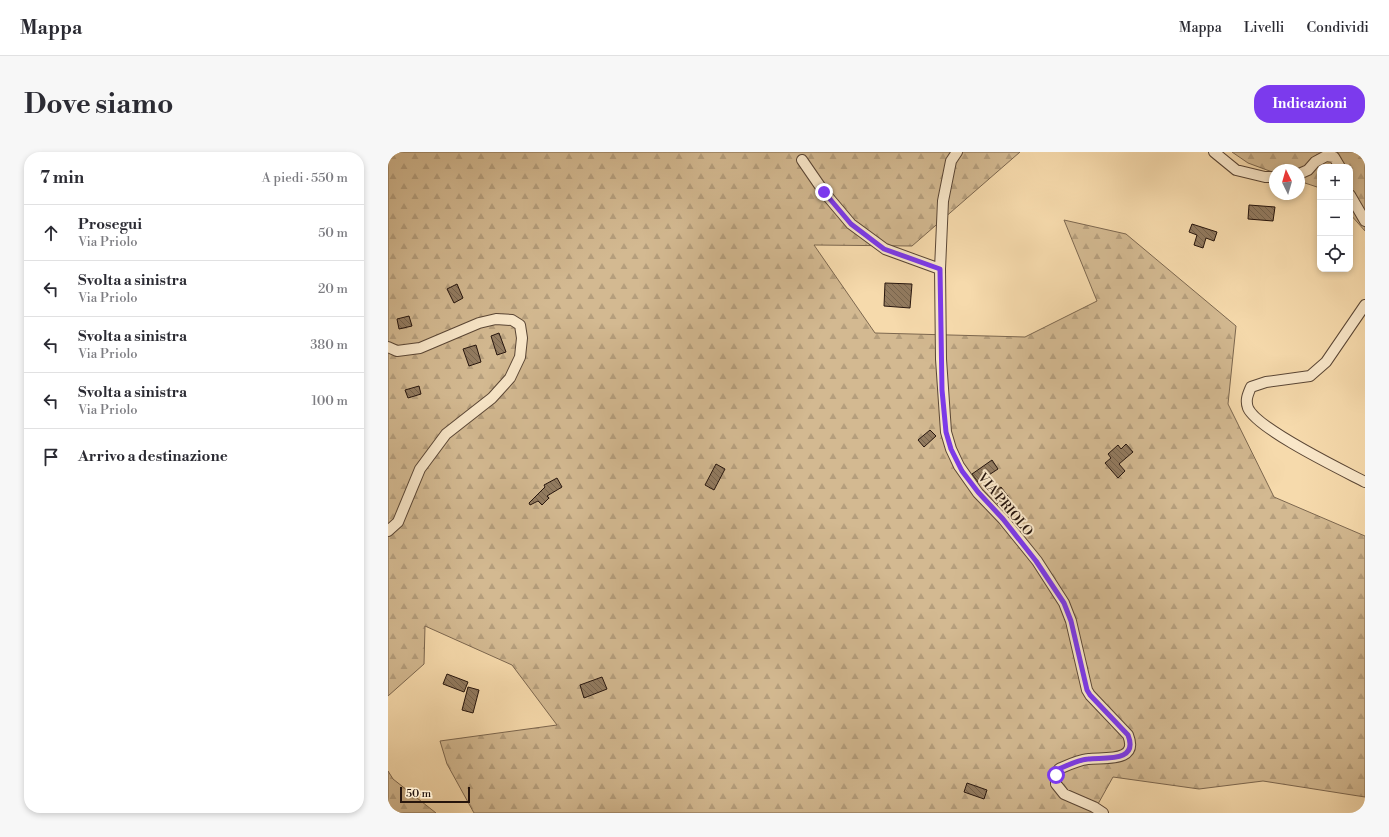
<!DOCTYPE html>
<html lang="it">
<meta charset="utf-8">
<style>
body{margin:0;font-family:"Libre Bodoni",serif;background:#f7f7f7;color:#2b2b33}
.controls{position:absolute;right:12px;top:12px;display:grid;overflow:hidden;border-radius:8px;box-shadow:0 2px 6px #0003}
.controls button{width:36px;height:36px;display:grid;place-items:center;padding:0;border:0;border-bottom:1px solid #e1e1e2;background:#fff;color:#2b2b33;font:20px sans-serif}
.compass{position:absolute;left:881px;top:12px;width:36px;height:36px;border-radius:50%;background:#fff;box-shadow:0 2px 6px #0003;rotate:355deg}
.scale{position:absolute;left:12px;bottom:10px;width:70px;box-sizing:border-box;padding-left:4px;border:2px solid #26150d;border-top:0;font-size:11px;line-height:14px;white-space:nowrap;color:#26150d;-webkit-text-stroke:3px #f9e7c9;paint-order:stroke}
.stop{position:absolute;width:12px;height:12px;margin:-9px;border:3px solid #7c3aed;border-radius:50%;background:#fff}
.stop.end{background:#7c3aed;border-color:#fff;box-shadow:0 1px 4px #0008}
.list{margin:0;padding:0;list-style:none}
h2{display:flex;justify-content:space-between;align-items:center;height:52px;margin:0;padding:0 16px;font-size:17px}
h2 small{font-size:13px;font-weight:400;color:#7c7c81}
.list li{display:grid;grid-template-columns:26px 1fr auto;gap:12px;align-items:center;box-sizing:border-box;height:56px;padding:0 16px;border-top:1px solid #e1e1e2}
.list b{display:block;font-size:15px;white-space:nowrap}
.list p{margin:0;font-size:13px;white-space:nowrap;color:#7c7c81}
.list em{font-size:13px;font-style:normal;color:#7c7c81}
.icon{flex:none;width:22px;height:22px;fill:none;stroke:currentColor;stroke-width:2;stroke-linecap:round;stroke-linejoin:round}
.map{position:relative;flex:none;width:977px;height:661px;overflow:hidden;border-radius:16px}
header{display:flex;align-items:center;gap:24px;box-sizing:border-box;height:56px;padding:0 20px;background:#fff;border-bottom:1px solid #e1e1e2}
header strong{font-size:19px}
nav{display:flex;gap:22px;margin-inline-start:auto;font-size:14px}
.intro{display:flex;align-items:center;justify-content:space-between;box-sizing:border-box;height:96px;padding:0 24px}
h1{margin:0;font-size:28px}
.button{padding:10px 18px;border-radius:16px;background:#7c3aed;color:#fff;font-size:14px;font-weight:700}
main{display:flex;gap:24px;padding:0 24px}
aside{flex:1;background:#fff;border-radius:16px;box-shadow:0 2px 6px #0003}
.map>svg:first-child{display:block}
.forest{fill:url(#forest-firs);stroke:#7c674f}
.building{fill:url(#building-back-hatch);stroke:#26150d}
.lines{fill:none;stroke-linecap:round;stroke-linejoin:round}
.street-casing{stroke:#5a4635;stroke-width:12}
.street{stroke:#f9e7c9;stroke-width:10}
.route{stroke:#7c3aed;stroke-width:5}
.labels{text-anchor:middle;stroke-width:4;stroke-linejoin:round;paint-order:stroke}
.street-label{font-size:13px;fill:#26150d;stroke:#f9e7c9}
</style>
<header>
<strong>Mappa</strong>
<nav><a>Mappa</a><a>Livelli</a><a>Condividi</a></nav>
</header>
<div class="intro"><h1>Dove siamo</h1><a class="button">Indicazioni</a></div>
<main>
<aside>
<h2>7 min<small>A piedi · 550 m</small></h2>
<ul class="list">
<li><svg class="icon" aria-label="ahead" viewBox="0 0 24 24"><path d="M12 20V5M6 11l6-6 6 6"/></svg><div><b>Prosegui</b><p>Via Priolo</p></div><em>50 m</em></li>
<li><svg class="icon" aria-label="left" viewBox="0 0 24 24"><path d="M17 20v-9H6M10 6l-5 5 5 5"/></svg><div><b>Svolta a sinistra</b><p>Via Priolo</p></div><em>20 m</em></li>
<li><svg class="icon" aria-label="left" viewBox="0 0 24 24"><path d="M17 20v-9H6M10 6l-5 5 5 5"/></svg><div><b>Svolta a sinistra</b><p>Via Priolo</p></div><em>380 m</em></li>
<li><svg class="icon" aria-label="left" viewBox="0 0 24 24"><path d="M17 20v-9H6M10 6l-5 5 5 5"/></svg><div><b>Svolta a sinistra</b><p>Via Priolo</p></div><em>100 m</em></li>
<li><svg class="icon" aria-label="arrive" viewBox="0 0 24 24"><path d="M6 21V4h12l-3 4 3 4H6"/></svg><div><b>Arrivo a destinazione</b></div></li>
</ul>
</aside>
<div class="map">
<svg width="977" height="661" viewBox="0 0 977 661">
<defs>
<pattern id="forest-firs" width="22" height="20" patternUnits="userSpaceOnUse"><rect width="22" height="20" fill="#d3b991"/><path d="M5 1l3.5 6h-7zM16 11l3.5 6h-7z" fill="#b59e7c"/></pattern>
<pattern id="building-back-hatch" width="6" height="6" patternUnits="userSpaceOnUse"><rect width="6" height="6" fill="#927b60"/><path d="M-1 5l2 2M0 0l6 6M5-1l2 2" fill="none" stroke="#77644e"/></pattern>
</defs>
<rect width="100%" height="100%" fill="#f6daac"/>
<filter id="stains"><feTurbulence type="fractalNoise" baseFrequency=".005" numOctaves="4"/><feColorMatrix values="0 0 0 0 .2 0 0 0 0 .09 0 0 0 0 .02 0 0 0 .5 -.17"/></filter>
<radialGradient id="worn" r=".72"><stop offset=".6" stop-color="#630" stop-opacity="0"/><stop offset="1" stop-color="#630" stop-opacity=".3"/></radialGradient>
<path class="forest" d="M 0,0 L 632,0 L 524,94 L 426,93 L 487,181 L 637,185 L 709,149 L 676,68 L 738,82 L 848,174 L 840,252 L 886,345 L 977,384 L 977,645 L 875,629 L 811,637 L 725,625 L 705,661 L 86,661 L 59,612 L 52,589 L 169,573 L 124,513 L 37,474 L 36,512 L 0,544 Z
M 844,0 L 977,0 L 977,79 L 962,62 L 962,15 L 932,15 L 932,36 L 911,29 L 911,18 L 887,18 L 887,21 L 860,11 Z
M 0,619 L 5,627 L 48,661 L 0,661 Z"/>
<path class="building" d="M 861,53 L 887,55 L 885,69 L 860,67 Z
M 804,72 L 829,80 L 826,89 L 818,86 L 815,96 L 806,93 L 809,83 L 801,80 Z
M 497,131 L 524,132 L 522,156 L 496,154 Z
M 69,132 L 75,146 L 66,151 L 59,137 Z
M 21,164 L 24,174 L 11,177 L 9,167 Z
M 111,181 L 118,200 L 109,203 L 103,184 Z
M 88,193 L 93,210 L 81,214 L 75,197 Z
M 31,234 L 33,242 L 20,246 L 17,238 Z
M 542,278 L 548,284 L 536,295 L 530,288 Z
M 738,292 L 745,300 L 731,312 L 737,319 L 730,326 L 717,311 L 723,306 L 720,302 L 730,293 L 733,297 Z
M 604,308 L 610,317 L 590,330 L 584,322 Z
M 328,312 L 337,317 L 326,338 L 317,333 Z
M 169,326 L 174,335 L 159,344 L 161,346 L 154,353 L 150,349 L 142,353 L 141,351 L 157,335 L 156,333 Z
M 613,335 L 622,347 L 612,354 L 602,343 Z
M 59,522 L 80,530 L 76,540 L 55,532 Z
M 214,525 L 219,537 L 196,546 L 192,533 Z
M 80,535 L 91,538 L 85,561 L 74,558 Z
M 579,631 L 599,638 L 596,647 L 576,640 Z"/>
<g class="lines">
<defs>
<path id="street" d="M 569,0 L 563,9 L 555,49 L 552,117 L 553,207 L 558,280 L 563,297 L 571,314 L 590,341 L 615,367 L 649,409 L 676,451 L 683,469 L 699,538 L 702,543 L 740,583 C 751,611 716,605 700,607 C 690,608 680,613 671,617 L 668,623 L 668,632 L 676,642 L 706,655 L 715,661
M 826,0 L 848,18 L 877,25 L 887,25
M 414,8 L 436,40 L 463,72 L 497,97 L 552,117
M 911,22 L 920,18 L 927,10 L 938,4 L 946,5 L 952,15
M 962,43 L 977,69
M 977,153 L 938,210 L 922,224 L 878,230 L 863,235 C 860,242 857,248 860,256 C 869,277 954,318 977,330
M 0,195 L 9,199 L 32,196 L 91,171 L 108,167 L 124,168 L 132,173 L 134,186 L 132,205 L 122,226 L 104,246 L 58,282 L 32,317 L 10,370 L 0,379"/>
</defs>
<use href="#street" class="street-casing"/>
<use href="#street" class="street"/>
</g>
<g class="lines">
<path class="route" d="M 436,40 L 463,72 L 496,97 L 552,117 L 554,238 L 558,280 L 563,297 L 574,319 L 590,340 L 615,367 L 648,409 L 676,451 L 683,469 L 699,538 L 702,543 L 740,583 C 751,611 716,605 700,607 C 690,608 680,613 671,617 L 668,623"/>
</g>
<g class="labels">
<g class="street-label">
<text transform="translate(618 352) rotate(50)" y="5">VIA PRIOLO</text>
</g>
</g>
<rect width="100%" height="100%" filter="url(#stains)"/>
<rect width="100%" height="100%" fill="url(#worn)"/>
</svg>
<div class="controls">
<button>+</button>
<button>−</button>
<button><svg class="icon" aria-label="locate" viewBox="0 0 24 24"><circle cx="12" cy="12" r="6"/><path d="M12 2v4M12 18v4M2 12h4M18 12h4"/></svg></button>
</div>
<svg class="compass" viewBox="-18 -18 36 36"><path d="M0-13l5 13h-10z" fill="#e53935"/><path d="M0 13l5-13h-10z" fill="#7c7c81"/></svg>
<div class="scale">50 m</div>
<div class="stop" style="left:668px;top:623px"></div>
<div class="stop end" style="left:436px;top:40px"></div>
</div>
</main>
